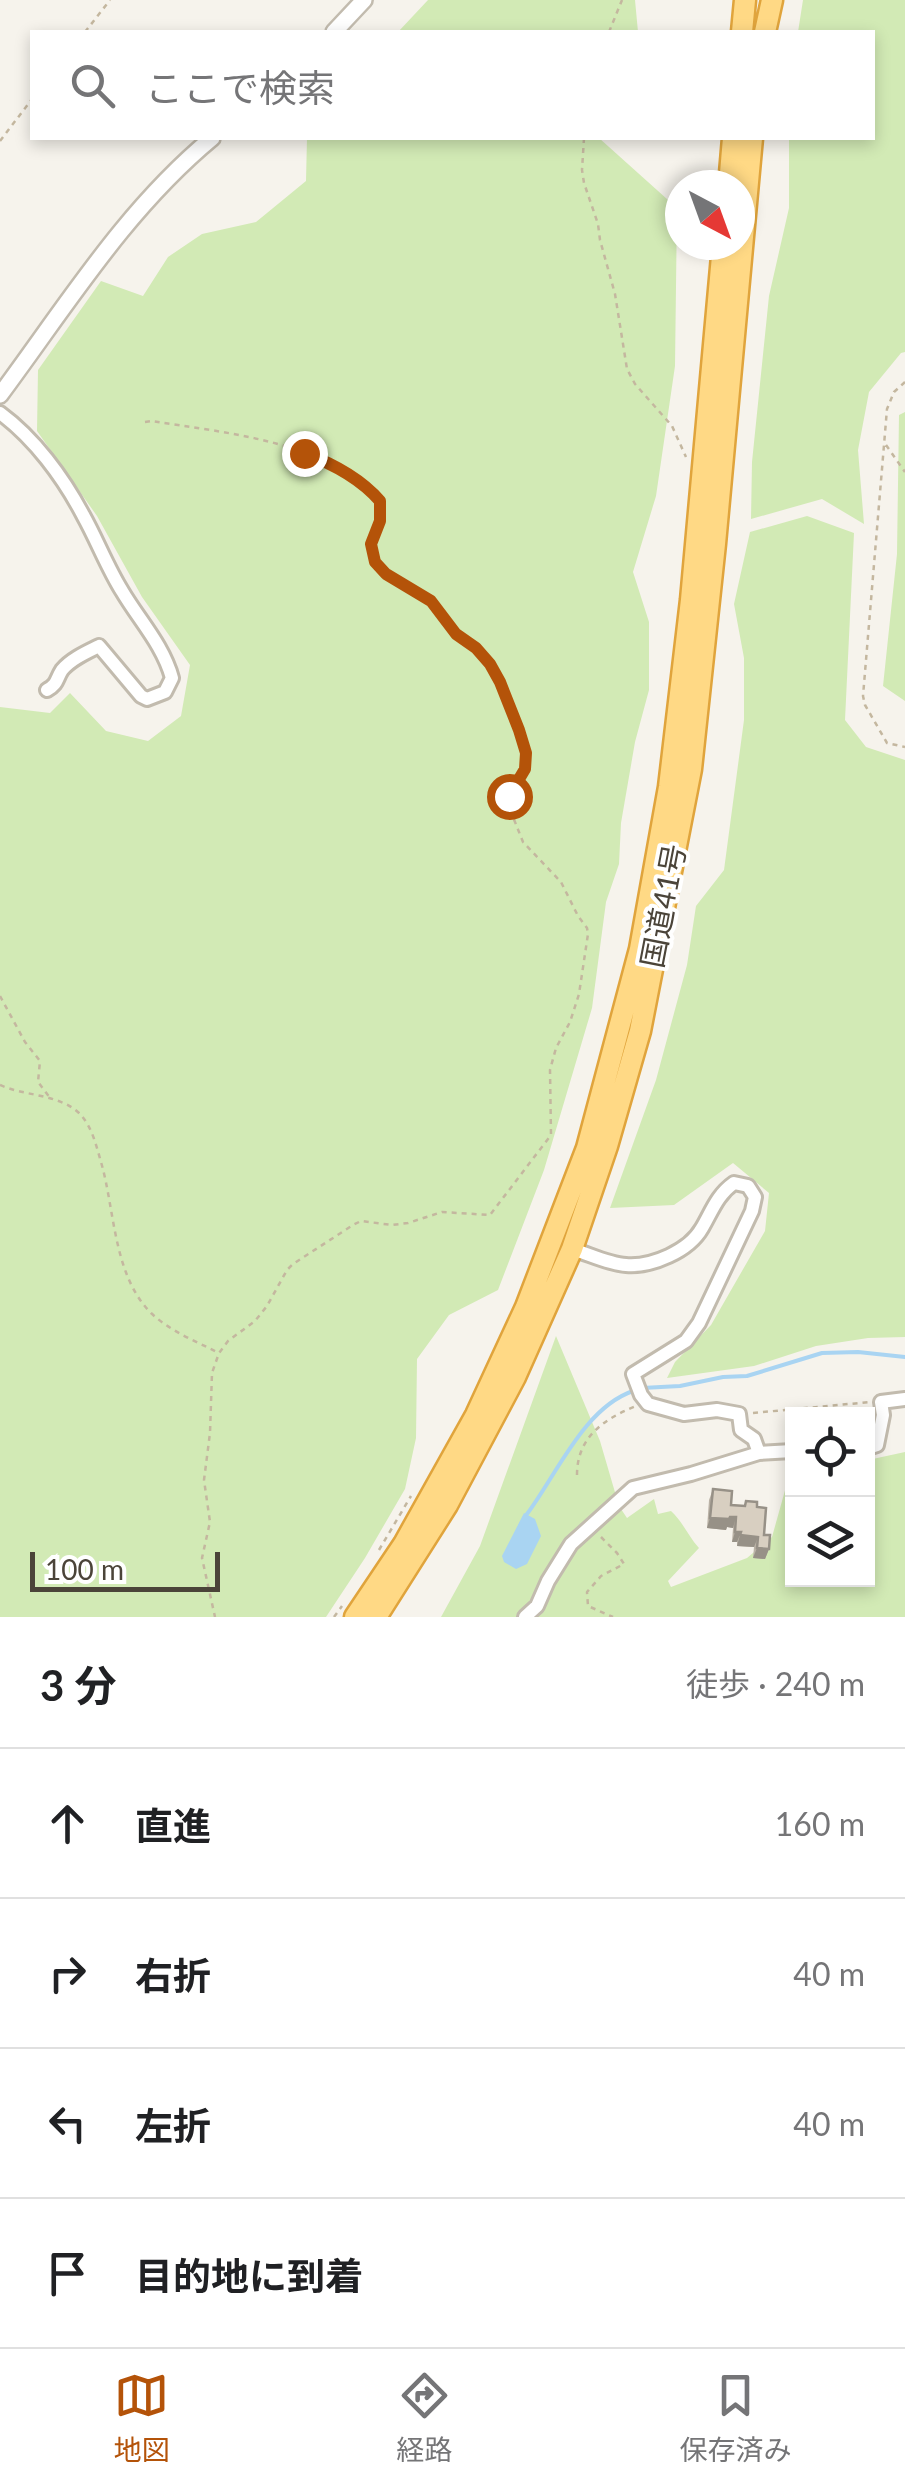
<!DOCTYPE html>
<html lang="ja">
<meta charset="utf-8">
<style>
body{margin:0;font-family:Lato,"Noto Sans JP",sans-serif;background:#f6f6f6;color:#202124}
.controls{position:absolute;right:30px;bottom:30px;display:grid;overflow:hidden;border-radius:0px;box-shadow:0 5px 15px #0003}
.controls button{width:90px;height:90px;display:grid;place-items:center;padding:0;border:0;border-bottom:2px solid #e0e0e0;background:#fff;color:#202124;font:50px sans-serif}
.compass{position:absolute;left:665px;top:170px;width:90px;height:90px;border-radius:50%;background:#fff;box-shadow:0 5px 15px #0003;rotate:139deg}
.scale{position:absolute;left:30px;bottom:25px;width:190px;box-sizing:border-box;padding-left:10px;border:5px solid #4b4439;border-top:0;font-size:28px;line-height:35px;white-space:nowrap;color:#4b4439;-webkit-text-stroke:8px #fff;paint-order:stroke}
.stop{position:absolute;width:30px;height:30px;margin:-22px;border:8px solid #b45309;border-radius:50%;background:#fff}
.stop.end{background:#b45309;border-color:#fff;box-shadow:0 2px 10px #0008}
.list{margin:0;padding:0;list-style:none}
h2{display:flex;justify-content:space-between;align-items:center;height:130px;margin:0;padding:0 40px;font-size:42px}
h2 small{font-size:32px;font-weight:400;color:#757577}
.list li{display:grid;grid-template-columns:65px 1fr auto;gap:30px;align-items:center;box-sizing:border-box;height:150px;padding:0 40px;border-top:2px solid #e0e0e0}
.list b{display:block;font-size:38px;white-space:nowrap}
.list em{font-size:32px;font-style:normal;color:#757577}
.icon{flex:none;width:55px;height:55px;fill:none;stroke:currentColor;stroke-width:2;stroke-linecap:round;stroke-linejoin:round}
.map{position:relative;flex:none;width:905px;height:1617px;overflow:hidden}
.search{position:absolute;background:#fff;box-shadow:0 5px 15px #0003;left:30px;right:30px;top:30px;height:110px;display:flex;align-items:center;gap:25px;box-sizing:border-box;padding:0 35px;border-radius:0px;color:#757577;font-size:38px}
.sheet{height:730px;background:#fff}
nav{display:flex;justify-content:space-around;align-items:center;box-sizing:border-box;height:140px;border-top:2px solid #e0e0e0;background:#fff;font-size:28px;color:#757577}
nav a{display:grid;justify-items:center;gap:5px}
nav .on{color:#b45309}
.map>svg:first-child{display:block}
.green{fill:#d2eab5}
.water{fill:#a9d4f2}
.lines{fill:none;stroke-linecap:round;stroke-linejoin:round}
.stream{stroke:#a9d4f2;stroke-width:4}
.minor-casing{stroke:#c2bbae;stroke-width:18}
.tertiary-casing{stroke:#c2bbae;stroke-width:20}
.trunk-casing{stroke:#e0a43c;stroke-width:25}
.path{stroke:#c4b79f;stroke-width:2.5;stroke-dasharray:5 5;stroke-linecap:butt}
.minor{stroke:#fff;stroke-width:12}
.tertiary{stroke:#fff;stroke-width:15}
.trunk{stroke:#ffd985;stroke-width:20}
.wall{fill:#bab2a6}
.shaded-wall{fill:#979187}
.building{fill:#d8cfc1;stroke:#979187;stroke-width:2.5}
.route{stroke:#b45309;stroke-width:12}
.labels{text-anchor:middle;stroke-width:8;stroke-linejoin:round;paint-order:stroke}
.street-label{font-size:30px;fill:#4b4439;stroke:#fff}
</style>
<div class="map">
<svg width="905" height="1617" viewBox="0 0 905 1617">
<rect width="100%" height="100%" fill="#f6f3ec"/>
<path class="green" d="M 428,0 L 635,0 L 638,32 L 398,32 Z
M 803,0 L 905,0 L 905,352 L 901,353 L 869,392 L 858,450 L 864,524 L 822,499 L 751,519 L 752,462 L 769,296 L 789,208 L 789,138 L 872,138 L 872,32 L 798,32 Z
M 307,138 L 599,138 L 677,208 L 675,366 L 656,496 L 633,572 L 649,622 L 649,690 L 635,742 L 621,823 L 619,864 L 606,902 L 592,1008 L 544,1170 L 498,1290 L 449,1315 L 417,1359 L 416,1438 L 405,1489 L 365,1558 L 326,1617 L 0,1617 L 0,707 L 50,713 L 70,693 L 106,731 L 148,741 L 181,716 L 190,665 L 142,597 L 97,516 L 37,431 L 38,370 L 101,281 L 143,296 L 168,257 L 202,234 L 256,222 L 306,181 Z
M 905,412 L 905,701 L 883,686 L 897,554 L 899,415 Z
M 807,516 L 854,533 L 845,720 L 866,747 L 905,760 L 905,1337 L 868,1338 L 816,1346 L 754,1366 L 667,1378 L 675,1362 L 711,1325 L 765,1231 L 769,1193 L 733,1163 L 674,1205 L 610,1208 L 656,1080 L 687,965 L 696,906 L 724,870 L 744,720 L 744,658 L 734,604 L 750,532 Z
M 556,1336 L 600,1441 L 619,1506 L 627,1518 L 654,1499 L 658,1514 L 671,1511 C 683,1522 688,1536 699,1548 L 668,1581 L 671,1587 L 747,1558 L 772,1537 L 789,1476 L 792,1475 L 792,1580 L 868,1580 L 868,1460 L 905,1452 L 905,1617 L 441,1617 L 480,1546 Z"/>
<path class="water" d="M 524,1513 L 535,1519 L 541,1536 L 527,1564 L 516,1569 L 504,1562 L 502,1556 Z"/>
<g class="lines">
<path class="stream" d="M 642,1388 L 680,1386 L 723,1377 L 747,1376 L 822,1353 L 858,1352 L 905,1357
M 527,1514 C 557,1474 584,1408 633,1391"/>
<defs>
<path id="minor" d="M 0,413 C 34,438 63,477 83,515 C 97,540 107,567 122,591 C 139,620 163,645 172,678 L 165,692 L 147,699 L 141,696 L 99,646 C 87,652 71,659 62,670 C 56,679 58,684 47,690
M 572,1249 C 589,1254 609,1264 626,1265 C 652,1267 689,1251 702,1228 C 712,1211 717,1195 734,1183 L 748,1186 L 755,1197 L 752,1211 L 699,1323 L 686,1341 L 633,1374 L 641,1395 L 648,1404 L 684,1414 L 717,1410 L 739,1414 L 741,1430 L 754,1439 L 759,1453
M 868,1448 L 877,1445 L 883,1415 L 881,1402 L 905,1399
M 525,1617 L 537,1606 L 548,1581 L 571,1544 L 633,1488 L 691,1474 L 759,1453 L 792,1451"/>
<path id="tertiary" d="M 334,32 L 364,0
M 0,395 C 67,305 125,210 212,138"/>
<path id="trunk" d="M 742,32 L 745,0
M 765,32 L 772,0
M 729,185 L 733,138
M 355,1617 L 404,1544 L 476,1415 L 526,1307 L 587,1148 L 640,949 L 669,787 L 691,600 L 723,245
M 376,1617 L 447,1505 L 515,1377 L 572,1249 L 607,1146 L 640,1031 L 691,769 L 715,544 L 752,138"/>
</defs>
<use href="#minor" class="minor-casing"/>
<use href="#tertiary" class="tertiary-casing"/>
<use href="#trunk" class="trunk-casing"/>
<path class="path" d="M 85,32 L 110,0
M 609,32 L 622,0
M 584,138 L 582,170 L 584,183 L 598,224 L 600,240 L 615,294 L 627,369 L 635,384 L 672,426 L 686,457
M 0,141 L 32,99
M 905,382 L 894,392 L 887,409 L 863,696 L 865,705 L 887,743 L 905,747
M 145,422 L 152,421 C 225,433 329,441 380,501 L 380,521 L 371,544 L 375,562 L 386,574 L 431,601 L 456,634 L 476,648 L 490,664 L 519,731 L 525,753 L 525,769 L 509,797 L 511,812 L 523,842 L 561,882 L 578,916 L 587,928 L 588,934 L 579,994 L 570,1022 L 556,1048 L 550,1070 L 551,1135 L 490,1215 L 442,1212 L 408,1223 L 392,1225 L 361,1221 L 353,1225 L 293,1264 L 287,1270 L 267,1306 L 255,1321 L 228,1341 L 219,1353 L 212,1373 L 210,1433 L 204,1480 L 210,1522 L 202,1558 L 215,1617
M 886,445 L 905,472
M 0,996 L 25,1042 L 40,1061 L 38,1082 L 50,1098
M 0,1085 C 24,1096 59,1094 79,1113 C 92,1126 96,1145 101,1162 C 115,1210 113,1275 151,1313 C 170,1331 195,1341 217,1352
M 753,1413 L 870,1402
M 577,1475 C 577,1437 604,1419 636,1406
M 601,1537 L 617,1553 L 624,1564 L 601,1576 L 587,1592 L 588,1606 L 613,1617
M 379,1550 L 411,1496
M 334,1617 L 342,1606"/>
<use href="#minor" class="minor"/>
<use href="#tertiary" class="tertiary"/>
<use href="#trunk" class="trunk"/>
</g>
<path class="wall" d="M 713,1489 L 731,1505 L 744,1506 L 746,1501 L 757,1507 L 769,1549 L 765,1559 L 753,1558 L 754,1547 L 737,1546 L 737,1542 L 732,1542 L 733,1528 L 727,1527 L 726,1530 L 707,1528 L 709,1500 Z"/>
<path class="shaded-wall" d="M 730,1517 L 736,1517 L 733,1528 L 727,1527 L 726,1530 L 707,1528 L 710,1518 Z
M 735,1532 L 741,1532 L 737,1542 L 732,1542 Z
M 740,1535 L 758,1537 L 754,1547 L 737,1546 Z
M 757,1548 L 769,1549 L 765,1559 L 753,1558 Z"/>
<path class="building" d="M 713,1489 L 732,1491 L 731,1505 L 745,1506 L 746,1501 L 757,1502 L 757,1507 L 766,1508 L 764,1535 L 770,1535 L 769,1549 L 757,1548 L 758,1537 L 740,1535 L 741,1532 L 735,1532 L 736,1517 L 730,1517 L 729,1519 L 710,1518 Z"/>
<g class="lines">
<path class="route" d="M 304,453 C 331,463 361,479 380,501 L 380,521 L 371,544 L 375,562 L 386,574 L 431,601 L 456,634 L 476,648 L 490,664 L 500,682 L 519,730 L 526,753 L 525,769 L 509,796"/>
</g>
<g class="labels">
<g class="street-label">
<text transform="translate(664 906) rotate(-79)" y="10">国道41号</text>
</g>
</g>
</svg>
<div class="controls">
<button><svg class="icon" aria-label="locate" viewBox="0 0 24 24"><circle cx="12" cy="12" r="6"/><path d="M12 2v4M12 18v4M2 12h4M18 12h4"/></svg></button>
<button><svg class="icon" aria-label="layers" viewBox="0 0 24 24"><path d="M12 4l9 5-9 5-9-5zM3 14l9 5 9-5"/></svg></button>
</div>
<svg class="compass" viewBox="-18 -18 36 36"><path d="M0-13l5 13h-10z" fill="#e53935"/><path d="M0 13l5-13h-10z" fill="#757577"/></svg>
<div class="scale">100 m</div>
<div class="stop" style="left:509px;top:796px"></div>
<div class="stop end" style="left:304px;top:453px"></div>
<div class="search"><svg class="icon" aria-label="search" viewBox="0 0 24 24"><circle cx="10" cy="10" r="6"/><path d="M15 15l6 6"/></svg>ここで検索</div>
</div>
<section class="sheet">
<h2>3 分<small>徒歩 · 240 m</small></h2>
<ul class="list">
<li><svg class="icon" aria-label="ahead" viewBox="0 0 24 24"><path d="M12 20V5M6 11l6-6 6 6"/></svg><div><b>直進</b></div><em>160 m</em></li>
<li><svg class="icon" aria-label="right" viewBox="0 0 24 24"><path d="M7 20v-9h11M14 6l5 5-5 5"/></svg><div><b>右折</b></div><em>40 m</em></li>
<li><svg class="icon" aria-label="left" viewBox="0 0 24 24"><path d="M17 20v-9H6M10 6l-5 5 5 5"/></svg><div><b>左折</b></div><em>40 m</em></li>
<li><svg class="icon" aria-label="arrive" viewBox="0 0 24 24"><path d="M6 21V4h12l-3 4 3 4H6"/></svg><div><b>目的地に到着</b></div></li>
</ul>
</section>
<nav>
<a class="on"><svg class="icon" aria-label="map" viewBox="0 0 24 24"><path d="M3 6l6-2 6 2 6-2v14l-6 2-6-2-6 2zM9 4v14M15 6v14"/></svg>地図</a>
<a><svg class="icon" aria-label="directions" viewBox="0 0 24 24"><path d="M12 3l9 9-9 9-9-9zM9 14v-3h6M13 9l2 2-2 2"/></svg>経路</a>
<a><svg class="icon" aria-label="saved" viewBox="0 0 24 24"><path d="M7 4h10v16l-5-4-5 4z"/></svg>保存済み</a>
</nav>
